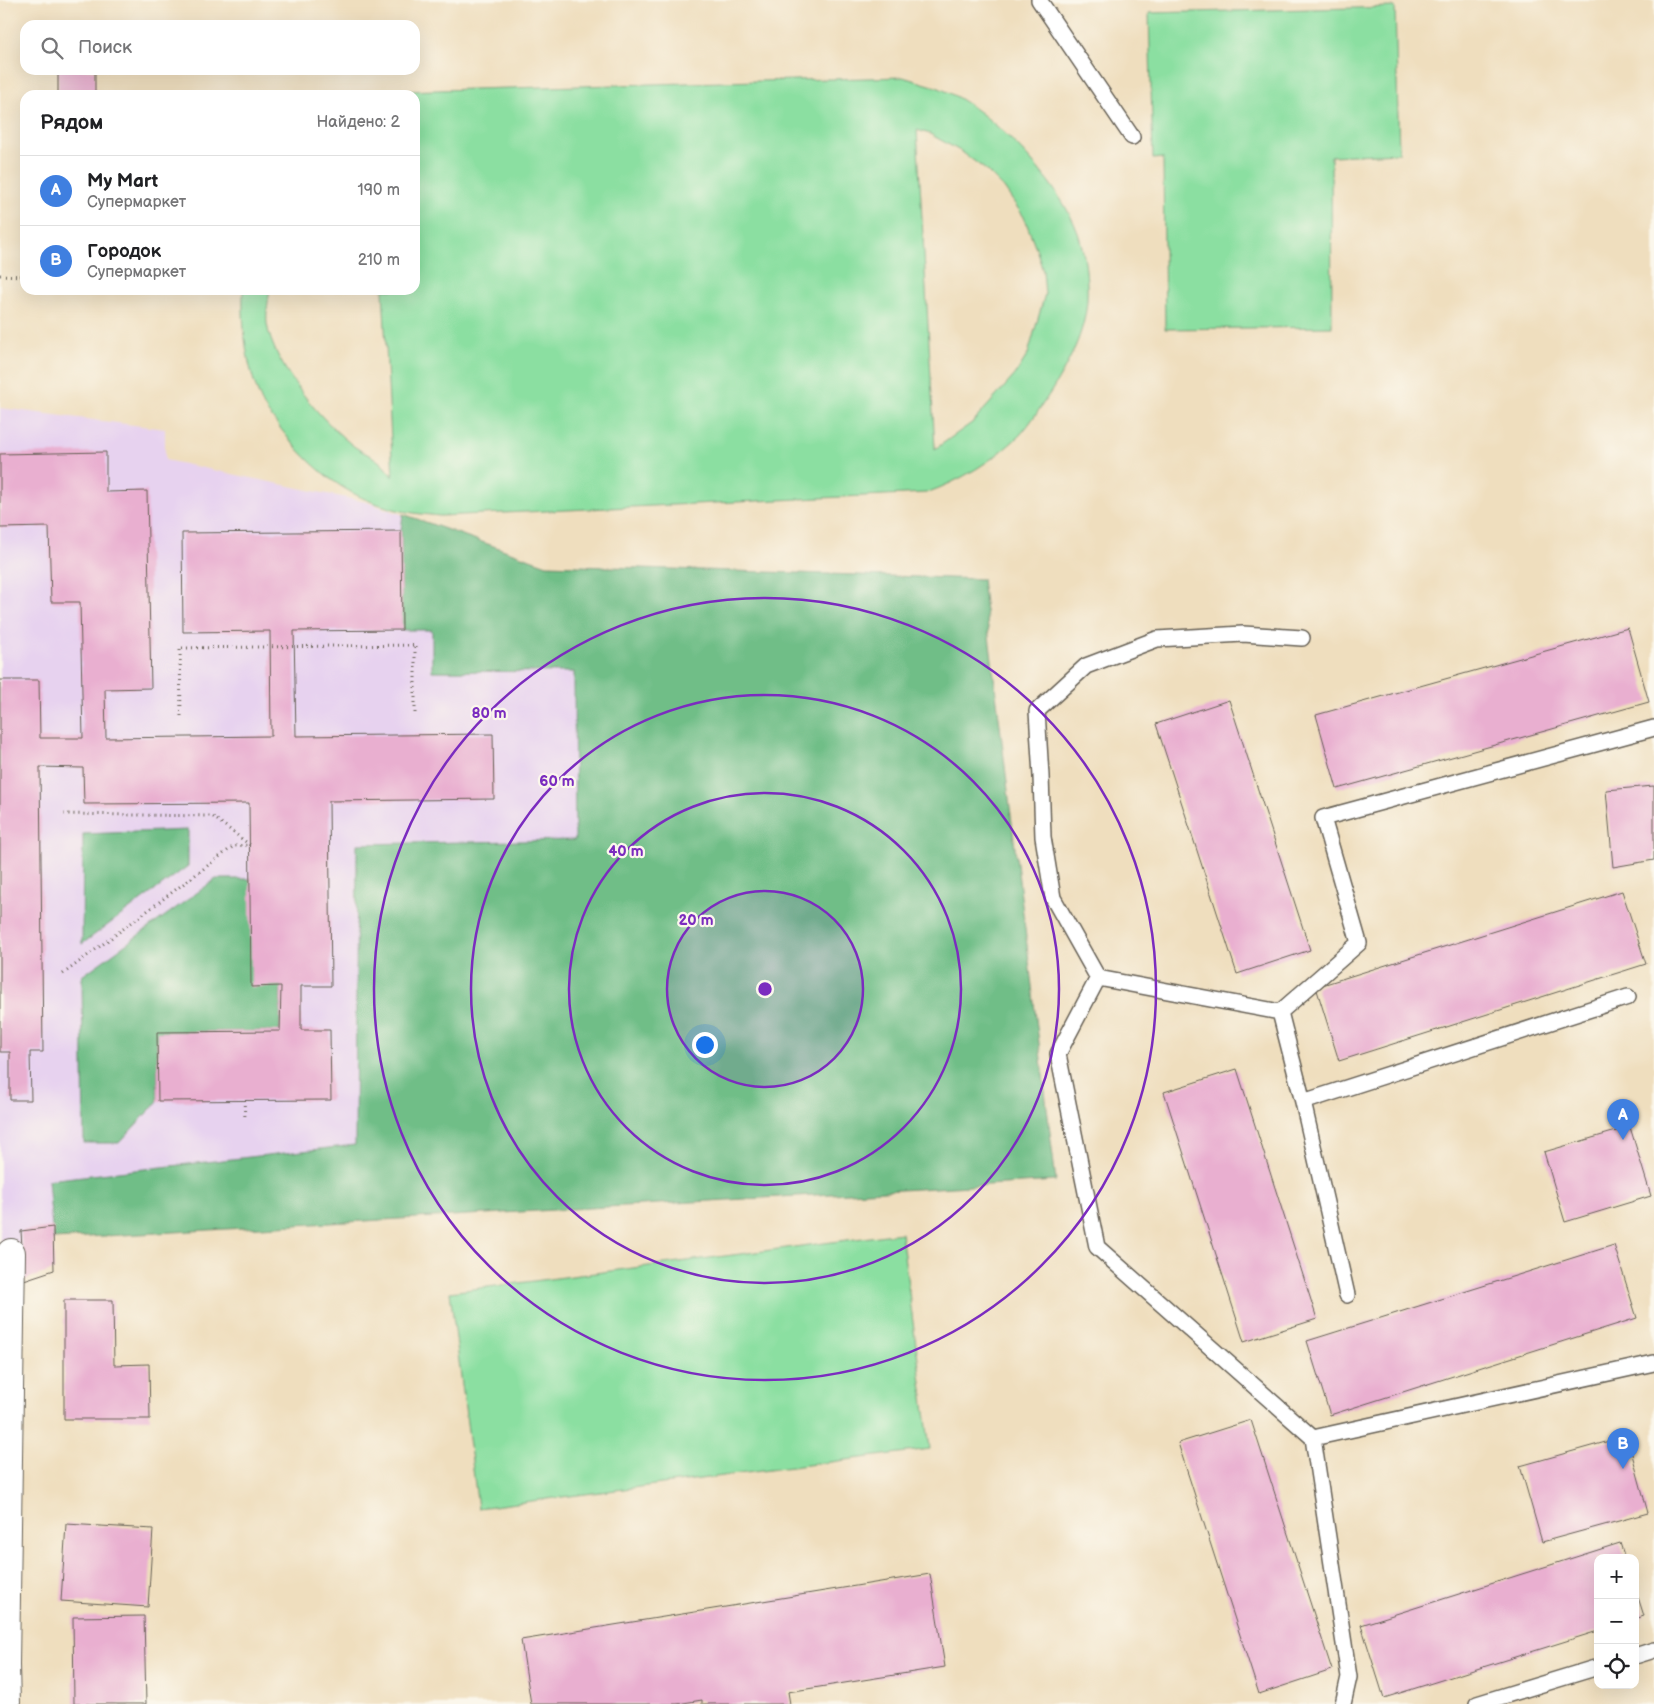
<!DOCTYPE html>
<html lang="ru">
<meta charset="utf-8">
<style>
body{margin:0;font-family:"Balsamiq Sans",sans-serif;background:#f2f2f2;color:#202124}
.controls{position:absolute;right:15px;bottom:15px;display:grid;overflow:hidden;border-radius:10px;box-shadow:0 5px 20px #0002}
.controls button{width:45px;height:45px;display:grid;place-items:center;padding:0;border:0;border-bottom:1px solid #e0e0e0;background:#fff;color:#202124;font:25px sans-serif}
.you{position:absolute;left:704px;top:1044px;width:18px;height:18px;margin:-12px;border:4px solid #fff;border-radius:50%;background:#1a73e8;box-shadow:0 0 0 8px #1a73e833}
.badge{display:grid;place-items:center;width:32px;height:32px;border-radius:50%;background:#ea580c;color:#fff;font-size:16px;font-weight:700}
.pin{position:absolute;translate:-50% -41px;filter:drop-shadow(0 1px 2px #0008)}
.pin::after{content:'';position:absolute;top:26px;width:18px;height:15px;background:inherit;clip-path:polygon(0 0,100% 0,50% 100%)}
.list{margin:0;padding:0;list-style:none}
h2{display:flex;justify-content:space-between;align-items:center;height:65px;margin:0;padding:0 20px;font-size:21px}
h2 small{font-size:16px;font-weight:400;color:#757577}
.list li{display:grid;grid-template-columns:32px 1fr auto;gap:15px;align-items:center;box-sizing:border-box;height:70px;padding:0 20px;border-top:1px solid #e0e0e0}
.list b{display:block;font-size:19px;white-space:nowrap}
.list p{margin:0;font-size:16px;white-space:nowrap;color:#757577}
.list em{font-size:16px;font-style:normal;color:#757577}
.icon{flex:none;width:28px;height:28px;fill:none;stroke:currentColor;stroke-width:2;stroke-linecap:round;stroke-linejoin:round}
.map{position:relative;flex:none;width:1654px;height:1704px;overflow:hidden}
.search{position:absolute;background:#fff;box-shadow:0 5px 20px #0002;left:20px;top:20px;width:400px;height:55px;display:flex;align-items:center;gap:12px;box-sizing:border-box;padding:0 18px;border-radius:15px;color:#757577;font-size:19px}
.panel{position:absolute;background:#fff;box-shadow:0 5px 20px #0002;left:20px;top:90px;width:400px;height:205px;border-radius:15px}
.map>svg:first-child{display:block}
.built{fill:#e7d2ef}
.green{fill:#8bdfa1;stroke:#547e5e;fill-rule:evenodd}
.forest{fill:#70be87;stroke:#466d52}
.building{fill:#e9afd0}
.lines{fill:none;stroke-linecap:round;stroke-linejoin:round}
.lane-casing{stroke:#666055;stroke-width:18}
.street-casing{stroke:#666055;stroke-width:30}
.path{stroke:#666055;stroke-width:3;stroke-dasharray:1 4;stroke-linecap:butt}
.lane{stroke:#fff;stroke-width:15}
.street{stroke:#fff;stroke-width:28}
.ring{fill:none;stroke:#7b2cbf;stroke-width:2.5}
.centre{fill:#7b2cbf;stroke:#fbf7ec;stroke-width:2.5}
.ring-label{font-size:15px;text-anchor:middle;font-weight:bold;fill:#7b2cbf;stroke:#fbf7ec;stroke-width:4.5;stroke-linejoin:round;paint-order:stroke}
</style>
<div class="map">
<svg width="1654" height="1704" viewBox="0 0 1654 1704">
<rect width="100%" height="100%" fill="#fbf7ec"/>
<filter id="ink" filterUnits="userSpaceOnUse"><feTurbulence type="fractalNoise" baseFrequency=".02" numOctaves="2"/><feDisplacementMap in="SourceGraphic" scale="10" xChannelSelector="R" yChannelSelector="G"/><feConvolveMatrix kernelMatrix="1 2 1 2 8 2 1 2 1" color-interpolation-filters="sRGB"/></filter>
<filter id="wash" filterUnits="userSpaceOnUse"><feTurbulence type="fractalNoise" baseFrequency=".0096" numOctaves="4" result="noise"/><feDisplacementMap in="SourceGraphic" scale="20" xChannelSelector="R" yChannelSelector="G"/><feGaussianBlur stdDeviation="1.12" result="paint"/><feColorMatrix in="noise" values="0 0 0 0 0 0 0 0 0 0 0 0 0 0 0 0 0 1.4 0 .05"/><feComposite in="paint" operator="in"/></filter>
<g filter="url(#wash)">
<rect width="100%" height="100%" fill="#efdebe"/>
<path class="built" d="M 0,408 L 165,429 L 165,460 L 366,502 L 547,565 L 982,579 L 1056,1181 L 52,1227 L 21,1231 L 22,1253 L 0,1253 Z"/>
<path class="green" d="M 1395,7 L 1399,153 L 1331,156 L 1332,327 L 1165,329 L 1163,158 L 1153,159 L 1149,13 Z
M 903,77 C 915,81 928,84 939,88 C 989,108 1060,182 1078,233 C 1085,254 1088,278 1087,300 C 1085,333 1069,362 1052,390 C 1042,405 1031,423 1019,436 C 993,461 960,481 926,493 L 440,516 C 422,514 405,513 387,507 C 339,493 307,463 277,424 C 272,417 265,410 262,402 C 246,367 242,328 243,290 L 270,290 C 268,300 266,314 267,324 C 273,365 323,423 355,447 C 363,453 374,456 381,463 C 385,467 389,473 393,477 L 383,290 L 415,290 L 415,95 L 393,95 L 402,91 ZM 917,130 L 930,134 L 962,152 L 986,170 L 1004,188 L 1024,217 L 1036,248 L 1043,271 L 1045,294 L 1028,354 L 1015,375 L 973,422 L 935,449 Z
M 901,1233 L 930,1449 L 478,1508 L 450,1292 Z"/>
<path class="forest" d="M 403,514 L 547,565 L 982,579 L 1056,1181 L 53,1239 L 48,1180 L 355,1145 L 357,844 L 575,840 L 574,672 L 432,671 L 432,630 L 402,630 L 401,531 Z
M 188,830 L 188,866 L 82,944 L 83,834 Z
M 216,879 L 250,879 L 281,986 L 280,1031 L 157,1032 L 158,1101 L 119,1143 L 84,1143 L 82,976 Z"/>
<g id="blocks">
<path class="building" d="M 58,70 L 95,70 L 95,95 L 58,95 Z
M 106,452 L 106,492 L 147,491 L 151,688 L 105,689 L 106,738 L 271,736 L 270,631 L 183,632 L 182,533 L 401,531 L 402,630 L 294,631 L 296,736 L 493,734 L 494,799 L 329,801 L 331,986 L 301,986 L 301,1030 L 330,1030 L 331,1100 L 158,1101 L 157,1032 L 280,1031 L 281,986 L 251,987 L 249,803 L 84,804 L 83,768 L 40,767 L 43,1052 L 30,1052 L 31,1100 L 10,1100 L 10,1052 L 0,1052 L 0,680 L 39,680 L 40,738 L 83,738 L 80,602 L 51,602 L 49,527 L 0,528 L 0,454 Z
M 1628,628 L 1649,702 L 1337,789 L 1316,715 Z
M 1229,700 L 1310,950 L 1237,974 L 1156,724 Z
M 1654,786 L 1654,860 L 1613,867 L 1606,790 Z
M 1622,891 L 1646,964 L 1339,1061 L 1316,987 Z
M 1237,1069 L 1317,1319 L 1244,1342 L 1164,1092 Z
M 1630,1127 L 1651,1196 L 1565,1222 L 1544,1152 Z
M 53,1227 L 54,1270 L 24,1280 L 21,1231 Z
M 1614,1245 L 1637,1318 L 1330,1415 L 1307,1341 Z
M 64,1300 L 113,1300 L 114,1365 L 149,1364 L 150,1419 L 64,1419 Z
M 1251,1420 L 1332,1670 L 1259,1694 L 1178,1443 Z
M 1627,1436 L 1648,1513 L 1542,1542 L 1520,1466 Z
M 66,1524 L 153,1529 L 148,1607 L 61,1601 Z
M 1620,1543 L 1625,1558 L 1598,1558 L 1598,1631 L 1384,1698 L 1361,1625 Z
M 930,1574 L 945,1667 L 788,1692 L 790,1704 L 702,1704 L 702,1700 L 677,1704 L 531,1704 L 521,1640 Z
M 1636,1591 L 1644,1616 L 1635,1619 L 1635,1592 Z
M 144,1616 L 146,1704 L 74,1704 L 73,1617 Z"/>
</g>
</g>
<g filter="url(#ink)">
<use href="#blocks" fill-opacity="0" stroke="#666055" stroke-width="1"/>
<g class="lines">
<defs>
<path id="lane" d="M 1039,0 L 1132,137
M 1302,638 L 1243,634 L 1157,639 L 1086,666 L 1037,711 L 1041,776 L 1043,837 L 1053,898 L 1098,978 L 1280,1012 L 1359,943 L 1323,818 L 1654,728
M 1098,978 L 1058,1054 L 1097,1247 L 1313,1438 L 1654,1363
M 1280,1012 L 1303,1102 L 1628,997
M 1303,1102 L 1347,1295
M 1313,1438 L 1349,1677 L 1343,1704
M 1635,1656 L 1654,1650
M 1477,1704 L 1598,1667"/>
<path id="street" d="M 6,1704 L 5,1665 L 11,1253"/>
</defs>
<use href="#lane" class="lane-casing"/>
<use href="#street" class="street-casing"/>
<path class="path" d="M 0,275 L 25,276
M 181,716 L 180,648 L 415,645 L 415,717
M 63,974 L 234,846 L 250,845 L 212,816 L 64,814
M 244,1100 L 245,1118"/>
<use href="#lane" class="lane"/>
<use href="#street" class="street"/>
</g>
</g>
<circle cx="765" cy="989" r="98" fill="#7b2cbf" fill-opacity=".12"/>
<g class="ring">
<circle cx="765" cy="989" r="98"/>
<circle cx="765" cy="989" r="196"/>
<circle cx="765" cy="989" r="294"/>
<circle cx="765" cy="989" r="391"/>
</g>
<circle cx="765" cy="989" r="8" class="centre"/>
<g class="ring-label">
<text x="489" y="718">80 m</text>
<text x="557" y="786">60 m</text>
<text x="626" y="856">40 m</text>
<text x="696" y="925">20 m</text>
</g>
</svg>
<div class="controls">
<button>+</button>
<button>−</button>
<button><svg class="icon" aria-label="locate" viewBox="0 0 24 24"><circle cx="12" cy="12" r="6"/><path d="M12 2v4M12 18v4M2 12h4M18 12h4"/></svg></button>
</div>
<div class="you"></div>
<div class="pin badge" style="left:1623px;top:1140px;background:#3f7fe0">A</div>
<div class="pin badge" style="left:1623px;top:1469px;background:#3f7fe0">B</div>
<div class="search"><svg class="icon" aria-label="search" viewBox="0 0 24 24"><circle cx="10" cy="10" r="6"/><path d="M15 15l6 6"/></svg>Поиск</div>
<section class="panel">
<h2>Рядом<small>Найдено: 2</small></h2>
<ul class="list">
<li><span class="badge" style="background:#3f7fe0">A</span><div><b>My Mart</b><p>Супермаркет</p></div><em>190 m</em></li>
<li><span class="badge" style="background:#3f7fe0">B</span><div><b>Городок</b><p>Супермаркет</p></div><em>210 m</em></li>
</ul>
</section>
</div>
